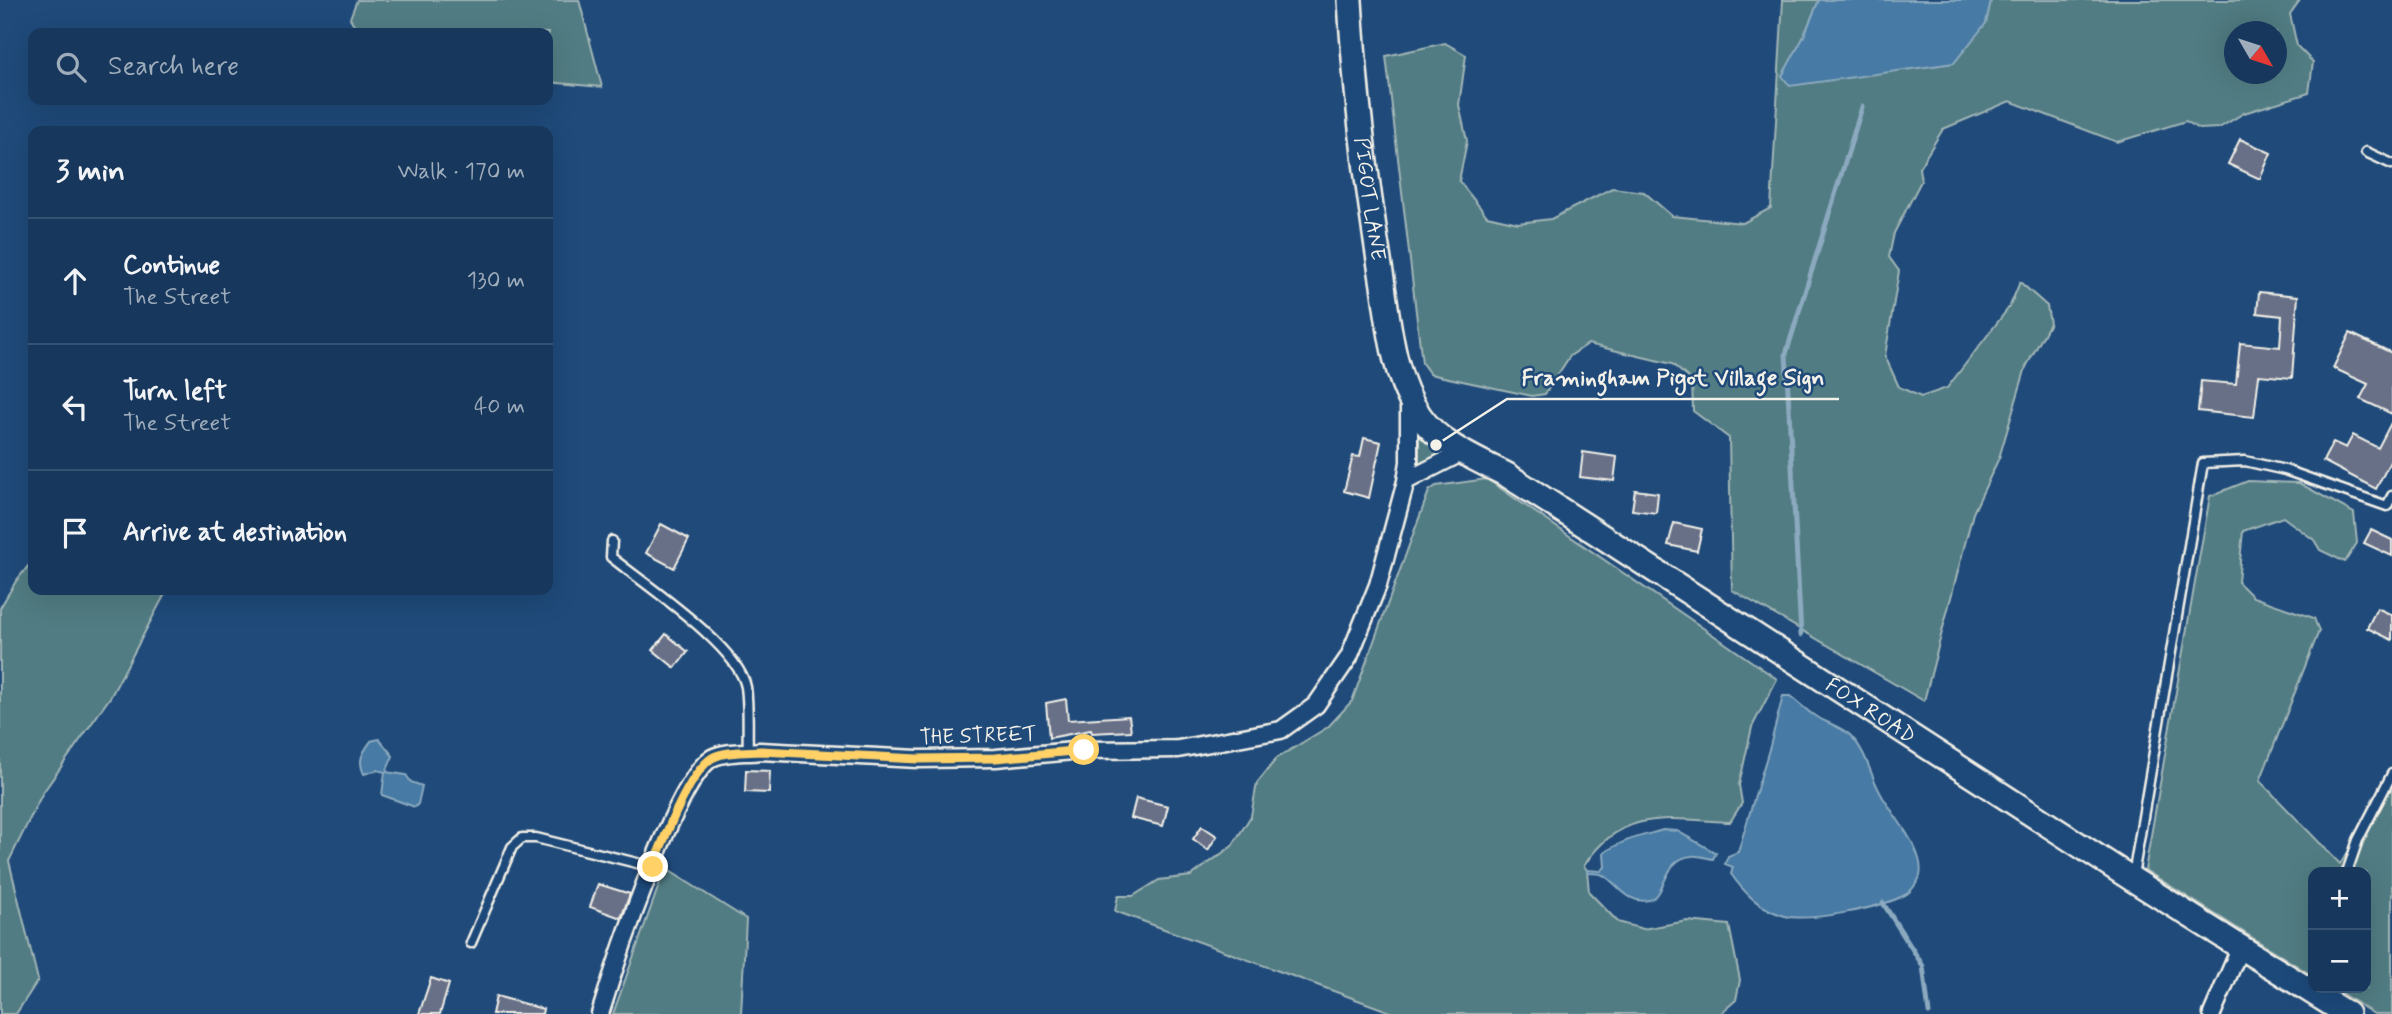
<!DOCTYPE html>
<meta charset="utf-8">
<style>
body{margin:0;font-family:Mynerve,sans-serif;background:#203f62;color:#f1f3f6}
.controls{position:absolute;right:21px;bottom:21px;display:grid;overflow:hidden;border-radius:14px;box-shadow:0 7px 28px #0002}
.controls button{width:63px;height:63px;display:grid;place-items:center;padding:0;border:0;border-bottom:2px solid #365272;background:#17385c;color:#f1f3f6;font:35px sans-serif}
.compass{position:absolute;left:2224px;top:21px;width:63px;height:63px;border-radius:50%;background:#17385c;box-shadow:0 7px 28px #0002;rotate:129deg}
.stop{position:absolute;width:21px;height:21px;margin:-16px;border:5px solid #ffd166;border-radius:50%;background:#fff}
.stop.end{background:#ffd166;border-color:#fff;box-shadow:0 2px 7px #0008}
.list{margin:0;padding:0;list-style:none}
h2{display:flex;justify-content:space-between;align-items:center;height:91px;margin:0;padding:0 28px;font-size:30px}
h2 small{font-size:23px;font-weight:400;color:#9eacbb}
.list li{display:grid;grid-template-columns:46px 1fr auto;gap:21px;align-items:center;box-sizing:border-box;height:126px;padding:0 28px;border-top:2px solid #365272}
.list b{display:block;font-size:26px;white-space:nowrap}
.list p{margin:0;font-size:23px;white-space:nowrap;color:#9eacbb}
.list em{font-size:23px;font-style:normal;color:#9eacbb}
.icon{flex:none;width:38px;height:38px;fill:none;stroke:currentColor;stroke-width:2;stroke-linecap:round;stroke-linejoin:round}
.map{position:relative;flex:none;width:2392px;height:1014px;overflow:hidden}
.search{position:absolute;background:#17385c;box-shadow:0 7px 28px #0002;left:28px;top:28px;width:525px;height:77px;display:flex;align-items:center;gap:18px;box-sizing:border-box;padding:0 24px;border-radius:14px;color:#9eacbb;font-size:26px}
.panel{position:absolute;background:#17385c;box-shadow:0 7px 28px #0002;left:28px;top:126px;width:525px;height:469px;border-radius:14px}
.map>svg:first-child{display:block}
.green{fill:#517b83;stroke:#a2b6b6;stroke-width:2;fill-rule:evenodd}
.water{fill:#467aa4;stroke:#8caabf;stroke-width:2}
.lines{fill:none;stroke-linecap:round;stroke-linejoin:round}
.stream{stroke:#8caabf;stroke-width:5}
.building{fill:#677088;stroke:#f4f1e8;stroke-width:2}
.lane-casing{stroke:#f4f1e8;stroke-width:13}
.street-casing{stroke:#f4f1e8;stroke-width:21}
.secondary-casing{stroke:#f4f1e8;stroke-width:28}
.lane{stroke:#1f4a7a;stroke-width:8}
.street{stroke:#1f4a7a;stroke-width:16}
.secondary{stroke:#1f4a7a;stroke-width:23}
.route{stroke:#ffd166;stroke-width:9}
.labels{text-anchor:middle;stroke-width:5;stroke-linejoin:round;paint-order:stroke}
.street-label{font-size:21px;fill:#f4f1e8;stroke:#1f4a7a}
.leader{fill:none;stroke:#f4f1e8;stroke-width:2.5}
.callout-dot{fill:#f4f1e8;stroke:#1f4a7a;stroke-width:2.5}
.callout-label{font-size:23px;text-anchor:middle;font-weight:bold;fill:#f4f1e8;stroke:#1f4a7a;stroke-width:5;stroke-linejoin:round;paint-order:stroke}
</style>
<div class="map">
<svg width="2392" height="1014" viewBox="0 0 2392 1014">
<rect width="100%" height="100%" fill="#1f4a7a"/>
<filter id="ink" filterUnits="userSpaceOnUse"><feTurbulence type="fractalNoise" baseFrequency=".0143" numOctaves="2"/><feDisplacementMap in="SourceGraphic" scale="14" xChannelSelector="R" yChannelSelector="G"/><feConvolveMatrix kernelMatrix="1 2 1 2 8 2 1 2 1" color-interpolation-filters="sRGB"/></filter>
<g filter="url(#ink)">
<path class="green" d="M 357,0 L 579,0 L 602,87 L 548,82 L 548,33 L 358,33 L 350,18 Z
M 1783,0 L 1819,0 L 1803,38 L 1986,23 L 1991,0 L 2300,0 L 2290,14 L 2297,46 L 2313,62 L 2309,93 L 2244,113 L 2219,128 L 2199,129 L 2186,121 L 2117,142 L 2010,101 L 1943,129 L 1919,168 L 1921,181 L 1894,233 L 1889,257 L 1899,271 L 1885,356 L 1899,387 L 1921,397 L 1947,388 L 2010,306 L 2020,282 L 2047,306 L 2050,323 L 2026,367 L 1999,458 L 1973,513 L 1924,701 L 1732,590 L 1729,438 L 1693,411 L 1692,381 L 1672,364 L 1588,344 L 1570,356 L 1545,394 L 1532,396 L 1430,374 L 1422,363 L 1386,56 L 1445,43 L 1466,55 L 1459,105 L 1467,141 L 1459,181 L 1487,216 L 1518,223 L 1551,219 L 1612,188 L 1644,192 L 1672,216 L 1743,223 L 1771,208 ZM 2234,32 L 2276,32 L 2276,74 L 2234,74 Z
M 1419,427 L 1448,451 L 1419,464 Z
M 1487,479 L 1777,679 L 1752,727 L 1739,785 L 1742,803 L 1730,822 C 1670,819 1621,807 1584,866 L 1587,870 L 1589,892 L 1618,922 L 1643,929 L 1687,921 L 1729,925 L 1740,980 L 1736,1000 L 1720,1014 L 1396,1014 L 1115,911 L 1118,896 L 1133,896 L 1159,880 L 1191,876 L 1232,846 L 1251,816 L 1257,783 L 1277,758 L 1328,727 L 1352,701 L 1429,491 L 1436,486 Z
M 2248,481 L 2299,483 L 2354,513 L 2357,543 L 2345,562 L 2320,550 L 2314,540 L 2283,517 L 2243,531 L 2238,582 L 2253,597 L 2314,618 L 2319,631 L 2260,781 L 2340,864 L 2392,787 L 2392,1014 L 2374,1014 L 2333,988 L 2366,988 L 2366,872 L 2313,872 L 2313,976 L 2145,870 L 2210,496 Z
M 33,560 L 33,590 L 167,590 L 111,696 L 42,794 L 9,861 L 38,980 L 16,1014 L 0,1014 L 0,608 L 16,581 Z
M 665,868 L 746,919 L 741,1014 L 613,1014 Z"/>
<path class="water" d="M 1819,0 L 1991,0 L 1986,23 L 1954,63 L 1790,86 L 1782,76 L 1803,38 Z
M 1783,696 L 1790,696 C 1798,702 1806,710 1815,716 C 1826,723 1843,727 1852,737 C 1867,753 1870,775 1881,794 C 1892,815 1929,854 1919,879 C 1916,884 1910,893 1905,895 C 1881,908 1810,922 1785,916 C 1760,909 1745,894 1731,874 L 1733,867 L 1725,864 L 1728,856 L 1738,852 L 1770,746 Z
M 379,739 L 393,756 L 386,772 L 406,775 L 411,782 L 422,786 L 418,804 L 415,807 L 382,795 L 385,772 L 377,770 L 364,774 C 357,760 363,752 371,741 Z
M 1663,830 L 1677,831 L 1716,853 L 1713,859 C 1706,858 1698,855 1692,856 C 1662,858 1667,897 1649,900 C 1627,905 1617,882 1603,875 C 1599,873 1591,873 1587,873 L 1587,870 L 1601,871 L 1605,867 L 1604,853 C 1621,840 1642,836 1663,830 Z"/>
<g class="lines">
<path class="stream" d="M 1801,635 L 1786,354 L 1862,107
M 1883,903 L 1923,966 L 1929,1013"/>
</g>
<path class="building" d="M 2240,139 L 2271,153 L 2260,179 L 2228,164 Z
M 2259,292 L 2298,296 L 2292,378 L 2259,375 L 2254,417 L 2198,411 L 2201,381 L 2236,384 L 2240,343 L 2280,347 L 2282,316 L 2257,313 Z
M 2350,333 L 2392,353 L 2392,414 L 2360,399 L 2368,384 L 2333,368 Z
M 2392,421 L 2392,458 L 2376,489 L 2323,461 L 2333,442 L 2346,448 L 2353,435 L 2378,448 Z
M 1364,438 L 1381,442 L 1369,498 L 1344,491 L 1353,456 L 1360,457 Z
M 1583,452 L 1617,457 L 1614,481 L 1580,477 Z
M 1635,490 L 1658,493 L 1656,513 L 1632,510 Z
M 1674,523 L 1702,529 L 1697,551 L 1668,545 Z
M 661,524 L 689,539 L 674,568 L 646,553 Z
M 2371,530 L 2392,540 L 2392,556 L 2364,543 Z
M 2377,608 L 2392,615 L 2392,640 L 2367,628 Z
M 666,634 L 688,652 L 675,668 L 653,650 Z
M 1066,699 L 1068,720 L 1129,716 L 1131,731 L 1092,733 L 1091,730 L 1049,738 L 1046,703 Z
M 746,770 L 770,771 L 769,793 L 745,792 Z
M 1136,798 L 1168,806 L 1163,826 L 1131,818 Z
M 1202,826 L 1217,836 L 1208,850 L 1193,839 Z
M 598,884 L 630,894 L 621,918 L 590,907 Z
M 431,978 L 449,984 L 440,1014 L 419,1014 Z
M 496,996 L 543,1009 L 542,1014 L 492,1014 Z"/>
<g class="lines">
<defs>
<path id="lane" d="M 2366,152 L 2392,164
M 612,541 L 611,557 C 644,584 738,646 746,687 C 749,708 747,731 748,752
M 2347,872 L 2358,840 L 2392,774
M 2133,876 L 2203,463 L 2245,461 L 2285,470 L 2387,506 L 2392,496
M 471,943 L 512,847 L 522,838 L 536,838 L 653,867"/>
<path id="street" d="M 1406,481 L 1463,452
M 600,1014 C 614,968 676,778 712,758 C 725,751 746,753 760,751 L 918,759 L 996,758 L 1084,750 L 1178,749 L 1281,730 L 1316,705 L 1349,657 L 1378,585 L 1406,481 L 1409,462 L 1409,402
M 2212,1014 L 2240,948"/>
<g id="secondary">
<path id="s1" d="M 1350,0 C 1355,94 1367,187 1382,279 C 1389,324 1393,378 1420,416 C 1440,445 1478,460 1507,475 L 2132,879 L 2347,1014"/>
</g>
</defs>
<use href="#lane" class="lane-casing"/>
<use href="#street" class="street-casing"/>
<use href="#secondary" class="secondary-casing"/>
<use href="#lane" class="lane"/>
<use href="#street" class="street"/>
<use href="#secondary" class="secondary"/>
</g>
</g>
<g class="lines" filter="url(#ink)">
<path class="route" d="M 653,867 C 663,841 689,772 712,758 C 725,751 746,752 761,751 L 918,759 L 996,758 L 1084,750"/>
</g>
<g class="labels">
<g class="street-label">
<text dy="7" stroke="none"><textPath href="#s1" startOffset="200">PIGOT LANE</textPath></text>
<text dy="7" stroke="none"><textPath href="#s1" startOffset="964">FOX ROAD</textPath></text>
<text transform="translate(978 735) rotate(-2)" y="7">THE STREET</text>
</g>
</g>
<path class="leader" d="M1436 445L1507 399H1839"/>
<circle class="callout-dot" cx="1436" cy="445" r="7"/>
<g class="callout-label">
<text x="1673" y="385">Framingham Pigot Village Sign</text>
</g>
</svg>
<div class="controls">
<button>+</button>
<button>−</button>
</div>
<svg class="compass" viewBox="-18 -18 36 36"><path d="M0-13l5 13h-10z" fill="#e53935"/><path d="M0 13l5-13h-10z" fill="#9eacbb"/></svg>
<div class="stop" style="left:1084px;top:750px"></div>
<div class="stop end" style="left:653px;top:867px"></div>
<div class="search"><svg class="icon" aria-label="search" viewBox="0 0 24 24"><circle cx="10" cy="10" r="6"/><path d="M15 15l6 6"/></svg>Search here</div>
<section class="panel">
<h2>3 min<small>Walk · 170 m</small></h2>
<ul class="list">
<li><svg class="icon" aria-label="ahead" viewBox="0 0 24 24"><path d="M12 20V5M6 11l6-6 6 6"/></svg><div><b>Continue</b><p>The Street</p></div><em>130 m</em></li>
<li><svg class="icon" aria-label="left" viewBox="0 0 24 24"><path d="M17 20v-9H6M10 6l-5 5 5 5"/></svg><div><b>Turn left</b><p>The Street</p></div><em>40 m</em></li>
<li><svg class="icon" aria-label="arrive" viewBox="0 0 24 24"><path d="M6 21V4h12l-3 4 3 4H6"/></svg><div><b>Arrive at destination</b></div></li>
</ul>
</section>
</div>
